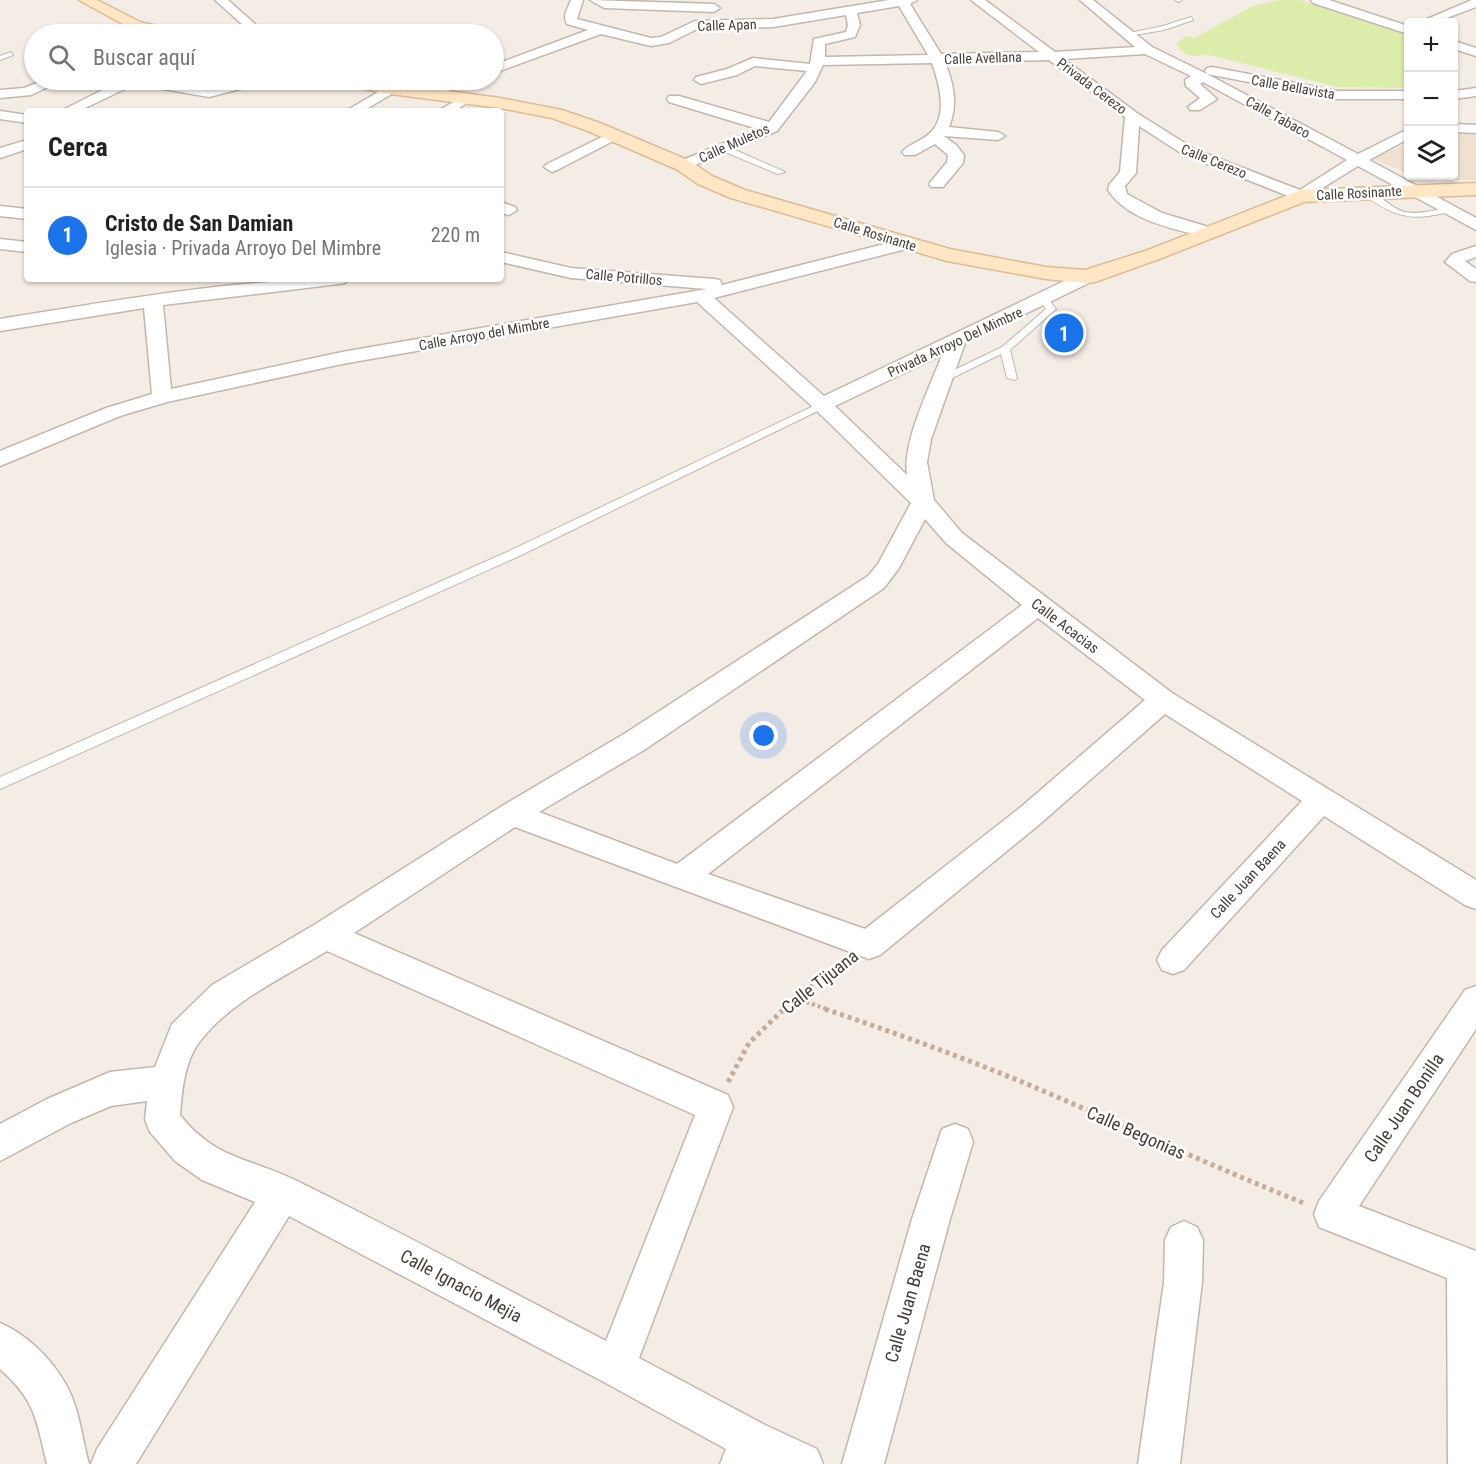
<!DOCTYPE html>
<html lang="es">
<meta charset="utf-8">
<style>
body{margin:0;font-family:"Roboto Condensed",sans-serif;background:#f6f6f6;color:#222}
.controls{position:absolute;right:18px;top:18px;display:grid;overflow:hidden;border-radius:6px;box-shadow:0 2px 4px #0004}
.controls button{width:54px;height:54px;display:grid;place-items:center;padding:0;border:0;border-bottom:2px solid #e0e0e0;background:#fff;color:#222;font:30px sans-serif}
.you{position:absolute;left:764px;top:736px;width:21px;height:21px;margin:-15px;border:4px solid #fff;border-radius:50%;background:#1a73e8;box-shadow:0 0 0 9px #1a73e833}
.badge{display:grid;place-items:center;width:39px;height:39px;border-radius:50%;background:#1a73e8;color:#fff;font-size:20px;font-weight:700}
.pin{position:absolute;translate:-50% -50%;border:3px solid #fff;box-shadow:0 2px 6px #0006}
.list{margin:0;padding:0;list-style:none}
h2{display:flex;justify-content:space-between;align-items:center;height:78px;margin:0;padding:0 24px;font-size:26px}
h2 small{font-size:20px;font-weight:400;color:#767676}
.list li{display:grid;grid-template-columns:39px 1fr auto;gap:18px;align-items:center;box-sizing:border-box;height:96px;padding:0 24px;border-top:2px solid #e0e0e0}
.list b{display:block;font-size:22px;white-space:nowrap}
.list p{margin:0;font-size:20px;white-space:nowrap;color:#767676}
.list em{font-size:20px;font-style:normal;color:#767676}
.icon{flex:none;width:33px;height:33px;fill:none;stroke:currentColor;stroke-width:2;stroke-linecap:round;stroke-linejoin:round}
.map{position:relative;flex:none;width:1476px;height:1464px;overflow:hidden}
.search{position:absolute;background:#fff;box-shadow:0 2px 4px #0004;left:24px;top:24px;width:480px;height:66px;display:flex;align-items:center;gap:15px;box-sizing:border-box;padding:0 21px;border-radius:33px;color:#767676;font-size:22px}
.panel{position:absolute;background:#fff;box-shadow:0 2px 4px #0004;left:24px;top:108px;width:480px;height:174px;border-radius:6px}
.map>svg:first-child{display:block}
.education{fill:#efe0cf}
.green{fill:#dbecab}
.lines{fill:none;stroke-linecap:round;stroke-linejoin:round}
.lane-casing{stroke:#c4b6ab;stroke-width:2}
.street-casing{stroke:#c4b6ab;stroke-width:3}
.secondary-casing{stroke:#dcbc94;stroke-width:3}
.path-far1{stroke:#c4ac98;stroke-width:4;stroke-dasharray:3 3;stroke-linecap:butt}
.path{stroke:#c4ac98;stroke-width:5;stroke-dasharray:4 4;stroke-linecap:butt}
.lane{fill:#fff;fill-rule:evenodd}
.street{fill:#fff;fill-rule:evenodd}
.secondary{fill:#ffe7c5;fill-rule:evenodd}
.labels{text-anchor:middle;stroke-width:5;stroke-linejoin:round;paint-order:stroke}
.far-street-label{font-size:14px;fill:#483d35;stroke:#fff}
.street-label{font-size:15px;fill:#483d35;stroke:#fff}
.near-street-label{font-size:18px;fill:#483d35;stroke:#fff}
</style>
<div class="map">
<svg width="1476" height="1464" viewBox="0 0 1476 1464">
<rect width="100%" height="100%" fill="#f4ede6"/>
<path class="education" d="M 1454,133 L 1476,135 L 1476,180 L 1426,180 L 1414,176 L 1454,176 Z
M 1408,143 L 1408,173 L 1372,159 Z"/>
<path class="green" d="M 1279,0 L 1300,0 L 1408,36 L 1408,88 L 1338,87 L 1205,54 C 1193,59 1183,55 1176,44 L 1186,36 L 1194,38 L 1253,6 Z"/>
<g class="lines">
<defs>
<path id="lane" d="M 1175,0 L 1182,0 L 1179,2 Z
M 1191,17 L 1193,20 L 1164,30 L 1128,36 L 1125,34 L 1163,26 Z
M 11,52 L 13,55 L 0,60 L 0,56 Z
M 720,146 L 726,146 L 785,172 L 778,174 L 720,150 Z
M 1362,190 C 1377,190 1390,209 1405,212 C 1418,215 1434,210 1448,208 L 1452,210 C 1446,214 1437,214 1429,216 C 1401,220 1384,209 1362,194 Z
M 1041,297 L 1047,297 L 1056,309 L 1010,350 L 1017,378 L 1015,380 L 1007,378 L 1001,354 L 946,381 L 940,381 L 940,377 L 1002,347 L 1046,309 L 1039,299 Z
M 822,402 L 826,403 L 826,407 L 515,558 L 0,789 L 0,777 L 507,552 Z"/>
<path id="street" d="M 215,0 L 228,0 L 266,34 L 253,34 Z
M 571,0 L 583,0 L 577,19 L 651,38 L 661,37 L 695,21 L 773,19 L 889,0 L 917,0 L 910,4 L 941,54 L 1039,52 L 971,0 L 985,0 L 1055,52 L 1135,47 L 1080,0 L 1093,0 L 1152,47 L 1207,74 L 1205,71 L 1207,68 L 1212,67 L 1337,91 L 1408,91 L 1408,99 L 1337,99 L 1207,74 L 1358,154 L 1408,129 L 1408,139 L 1369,160 L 1476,218 L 1476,230 L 1358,166 L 1301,201 L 1184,155 L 1139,126 L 1136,173 L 1125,186 L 1127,194 L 1162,213 L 1212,228 L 1214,232 L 1206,237 C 1173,229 1127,220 1108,190 L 1109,185 L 1120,172 L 1125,117 L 1049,60 L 945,62 C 954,85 958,104 949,127 L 998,132 L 1005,136 L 998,140 L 944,136 L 956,145 L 964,155 L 963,163 L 943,187 L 931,187 L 929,184 L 947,162 L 948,155 L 935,144 L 915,155 L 905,155 L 902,152 C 909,144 921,141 929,134 C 949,117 939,83 932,63 L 823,65 L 815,82 L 777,131 L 688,168 L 678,168 L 675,165 L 678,162 L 758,129 L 669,102 L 667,99 L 669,96 L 679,96 L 769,122 L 807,71 L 755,66 L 737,75 L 701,84 L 694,80 L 696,77 L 727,69 L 753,58 L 810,64 L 814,39 L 846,32 L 848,25 L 846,15 L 773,27 L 697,29 L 669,43 L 651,46 L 601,34 L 494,73 L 494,65 L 588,30 L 567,24 C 562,16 568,8 571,0 ZM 899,6 L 928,55 L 825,57 L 825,44 L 855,37 L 860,25 L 857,13 ZM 1145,54 L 1191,76 L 1185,80 L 1186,86 L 1200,98 L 1188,107 L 1190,110 L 1200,110 L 1217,99 L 1200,84 L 1203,82 L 1347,160 L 1300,190 L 1194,149 L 1137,113 L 1064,59 Z
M 590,0 L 714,4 L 720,8 L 714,12 L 604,8 Z
M 1311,0 L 1329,0 L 1408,26 L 1408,34 L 1313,3 Z
M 1472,0 L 1476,0 L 1476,7 L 1436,22 L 1420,22 Z
M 1454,41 L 1476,48 L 1476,56 L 1454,49 Z
M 44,80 L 62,80 L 31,95 L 0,98 L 0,90 L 24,88 Z
M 122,80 L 156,80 L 209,89 L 245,80 L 266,80 L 264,83 L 209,97 L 135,84 L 79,111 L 61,111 Z
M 454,80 L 472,80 L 470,83 L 434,96 L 429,97 L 422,93 L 424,90 Z
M 390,85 L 395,86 L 397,89 L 395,92 L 363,111 L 346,111 Z
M 1476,88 L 1476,96 L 1454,99 L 1454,91 Z
M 467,94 L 474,98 L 455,111 L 438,111 Z
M 0,111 L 27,115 L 27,123 L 0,119 Z
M 1454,124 L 1476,125 L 1476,133 L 1454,132 Z
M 614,131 L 621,135 L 619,138 L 557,170 L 552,172 L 544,167 L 547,164 Z
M 27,140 L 27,149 L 0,158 L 0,148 Z
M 501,202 L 515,207 L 517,210 L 509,215 L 501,213 Z
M 0,206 L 27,209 L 27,219 L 0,216 Z
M 0,239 L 27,242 L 27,252 L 0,249 Z
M 904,239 L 910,240 L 912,244 L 910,248 L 714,298 L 824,396 L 1081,273 L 1093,273 L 1096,277 L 1093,281 L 965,343 L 931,439 L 927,462 L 934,500 L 962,533 L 1172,693 L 1476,880 L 1476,909 L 1465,905 L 1324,816 L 1184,970 L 1173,974 L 1162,970 L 1157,960 L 1162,950 L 1302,801 L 1165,714 L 1041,823 L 880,955 L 869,959 L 515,827 L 354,933 L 728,1095 L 733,1107 L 639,1358 L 765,1425 L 817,1449 L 823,1464 L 720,1464 L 726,1449 L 602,1381 L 289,1216 L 136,1464 L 91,1464 L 97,1449 L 255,1202 L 202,1180 L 175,1161 L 150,1132 L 145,1120 L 147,1101 L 111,1106 L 71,1123 L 0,1161 L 0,1124 L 47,1099 L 110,1072 L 155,1067 L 172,1024 L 212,985 L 314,925 L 502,806 L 624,734 L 868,576 L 878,564 L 911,503 L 815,409 L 697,302 L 342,364 L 167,402 L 120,416 L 0,466 L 0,451 L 106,408 L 152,394 L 144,308 L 0,331 L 0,319 C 115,301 231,279 348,279 L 345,283 L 339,284 L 163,305 L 171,389 L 342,352 L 707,289 L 571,278 L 501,262 L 501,252 L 571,268 L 714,279 L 720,280 L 722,285 ZM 942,355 C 930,387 902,442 907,475 L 835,406 ZM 925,519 L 946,543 L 1022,605 L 677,864 L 539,812 L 644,750 L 884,588 L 899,568 ZM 1038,618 L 1145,700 L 1021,807 L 865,929 L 708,874 ZM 327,951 L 695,1115 L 606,1341 C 503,1288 401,1232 297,1181 C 251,1158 215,1160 180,1115 C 182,1092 184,1064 198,1044 C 227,1003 284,977 327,951 Z
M 1476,246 L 1476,257 L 1465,261 L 1476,269 L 1476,282 L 1470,281 L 1445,262 L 1452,254 Z
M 1476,986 L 1476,1029 L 1359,1206 L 1476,1251 L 1476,1464 L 1448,1464 L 1447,1278 L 1319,1227 L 1314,1214 L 1319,1201 L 1465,990 Z
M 955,1124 L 968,1129 L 973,1142 L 950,1219 L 884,1464 L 842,1464 L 912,1219 L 942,1129 Z
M 1184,1221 L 1197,1227 L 1203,1240 L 1202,1282 L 1180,1464 L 1138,1464 L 1164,1282 L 1165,1240 L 1171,1227 Z
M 0,1323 C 26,1334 51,1358 65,1383 C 79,1406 82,1438 89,1464 L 47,1464 C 36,1419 36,1401 0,1369 Z"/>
<path id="secondary" d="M 79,0 L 97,0 L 140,22 L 178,31 L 181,34 L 156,34 L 130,28 Z
M 338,80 L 368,80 L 500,98 L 562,110 L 600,123 L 690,161 L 712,176 L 745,190 L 950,249 L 1046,267 L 1085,270 L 1148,250 L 1301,190 L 1476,183 L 1476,195 L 1304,202 L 1162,258 L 1095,282 L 1087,283 L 1046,279 L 947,261 L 731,198 L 698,184 L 676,169 L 588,131 L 552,118 L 500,108 L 390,94 L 340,84 Z"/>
</defs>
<use href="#lane" class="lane-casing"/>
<use href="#street" class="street-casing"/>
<use href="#secondary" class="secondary-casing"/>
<path class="path-far1" d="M 795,998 L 829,1010
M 783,1010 L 795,998 L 844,962"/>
<path class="path" d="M 825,1009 C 895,1033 965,1058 1034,1087 C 1125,1126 1214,1167 1306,1204
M 728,1082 L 749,1043 L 784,1009"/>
<use href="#lane" class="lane"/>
<use href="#street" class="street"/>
<use href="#secondary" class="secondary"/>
</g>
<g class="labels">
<g class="far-street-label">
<text transform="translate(727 25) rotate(-2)" y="5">Calle Apan</text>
<text transform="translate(983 58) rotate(-2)" y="5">Calle Avellana</text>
<text transform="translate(1092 86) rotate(37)" y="5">Privada Cerezo</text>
<text transform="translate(1293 87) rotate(10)" y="5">Calle Bellavista</text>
<text transform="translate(1278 117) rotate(29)" y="5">Calle Tabaco</text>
<text transform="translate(734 143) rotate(-24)" y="5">Calle Muletos</text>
<text transform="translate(1214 161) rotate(22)" y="5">Calle Cerezo</text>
<text transform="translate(1359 193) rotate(-3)" y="5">Calle Rosinante</text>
<text transform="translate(875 234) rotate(17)" y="5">Calle Rosinante</text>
<text transform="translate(624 277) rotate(5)" y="5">Calle Potrillos</text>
<text transform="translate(484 334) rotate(-10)" y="5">Calle Arroyo del Mimbre</text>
<text transform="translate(955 342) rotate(-25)" y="5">Privada Arroyo Del Mimbre</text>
</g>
<g class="street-label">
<text transform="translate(1065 626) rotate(37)" y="5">Calle Acacias</text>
<text transform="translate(1248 879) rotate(-47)" y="5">Calle Juan Baena</text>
</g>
<g class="near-street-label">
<text transform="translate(820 982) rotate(-38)" y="6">Calle Tijuana</text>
<text transform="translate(1404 1108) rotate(-56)" y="6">Calle Juan Bonilla</text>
<text transform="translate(1136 1133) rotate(24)" y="6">Calle Begonias</text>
<text transform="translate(461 1286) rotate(28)" y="6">Calle Ignacio Mejia</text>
<text transform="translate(908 1303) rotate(-74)" y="6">Calle Juan Baena</text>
</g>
</g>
</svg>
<div class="controls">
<button>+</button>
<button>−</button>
<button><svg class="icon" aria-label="layers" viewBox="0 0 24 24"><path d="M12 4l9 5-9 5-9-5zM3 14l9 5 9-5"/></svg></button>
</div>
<div class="you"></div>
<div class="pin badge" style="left:1064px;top:333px">1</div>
<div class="search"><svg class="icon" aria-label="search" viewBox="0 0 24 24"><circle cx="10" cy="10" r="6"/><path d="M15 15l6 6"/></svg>Buscar aquí</div>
<section class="panel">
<h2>Cerca<small></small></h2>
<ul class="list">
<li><span class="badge">1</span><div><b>Cristo de San Damian</b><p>Iglesia · Privada Arroyo Del Mimbre</p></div><em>220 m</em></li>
</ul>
</section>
</div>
